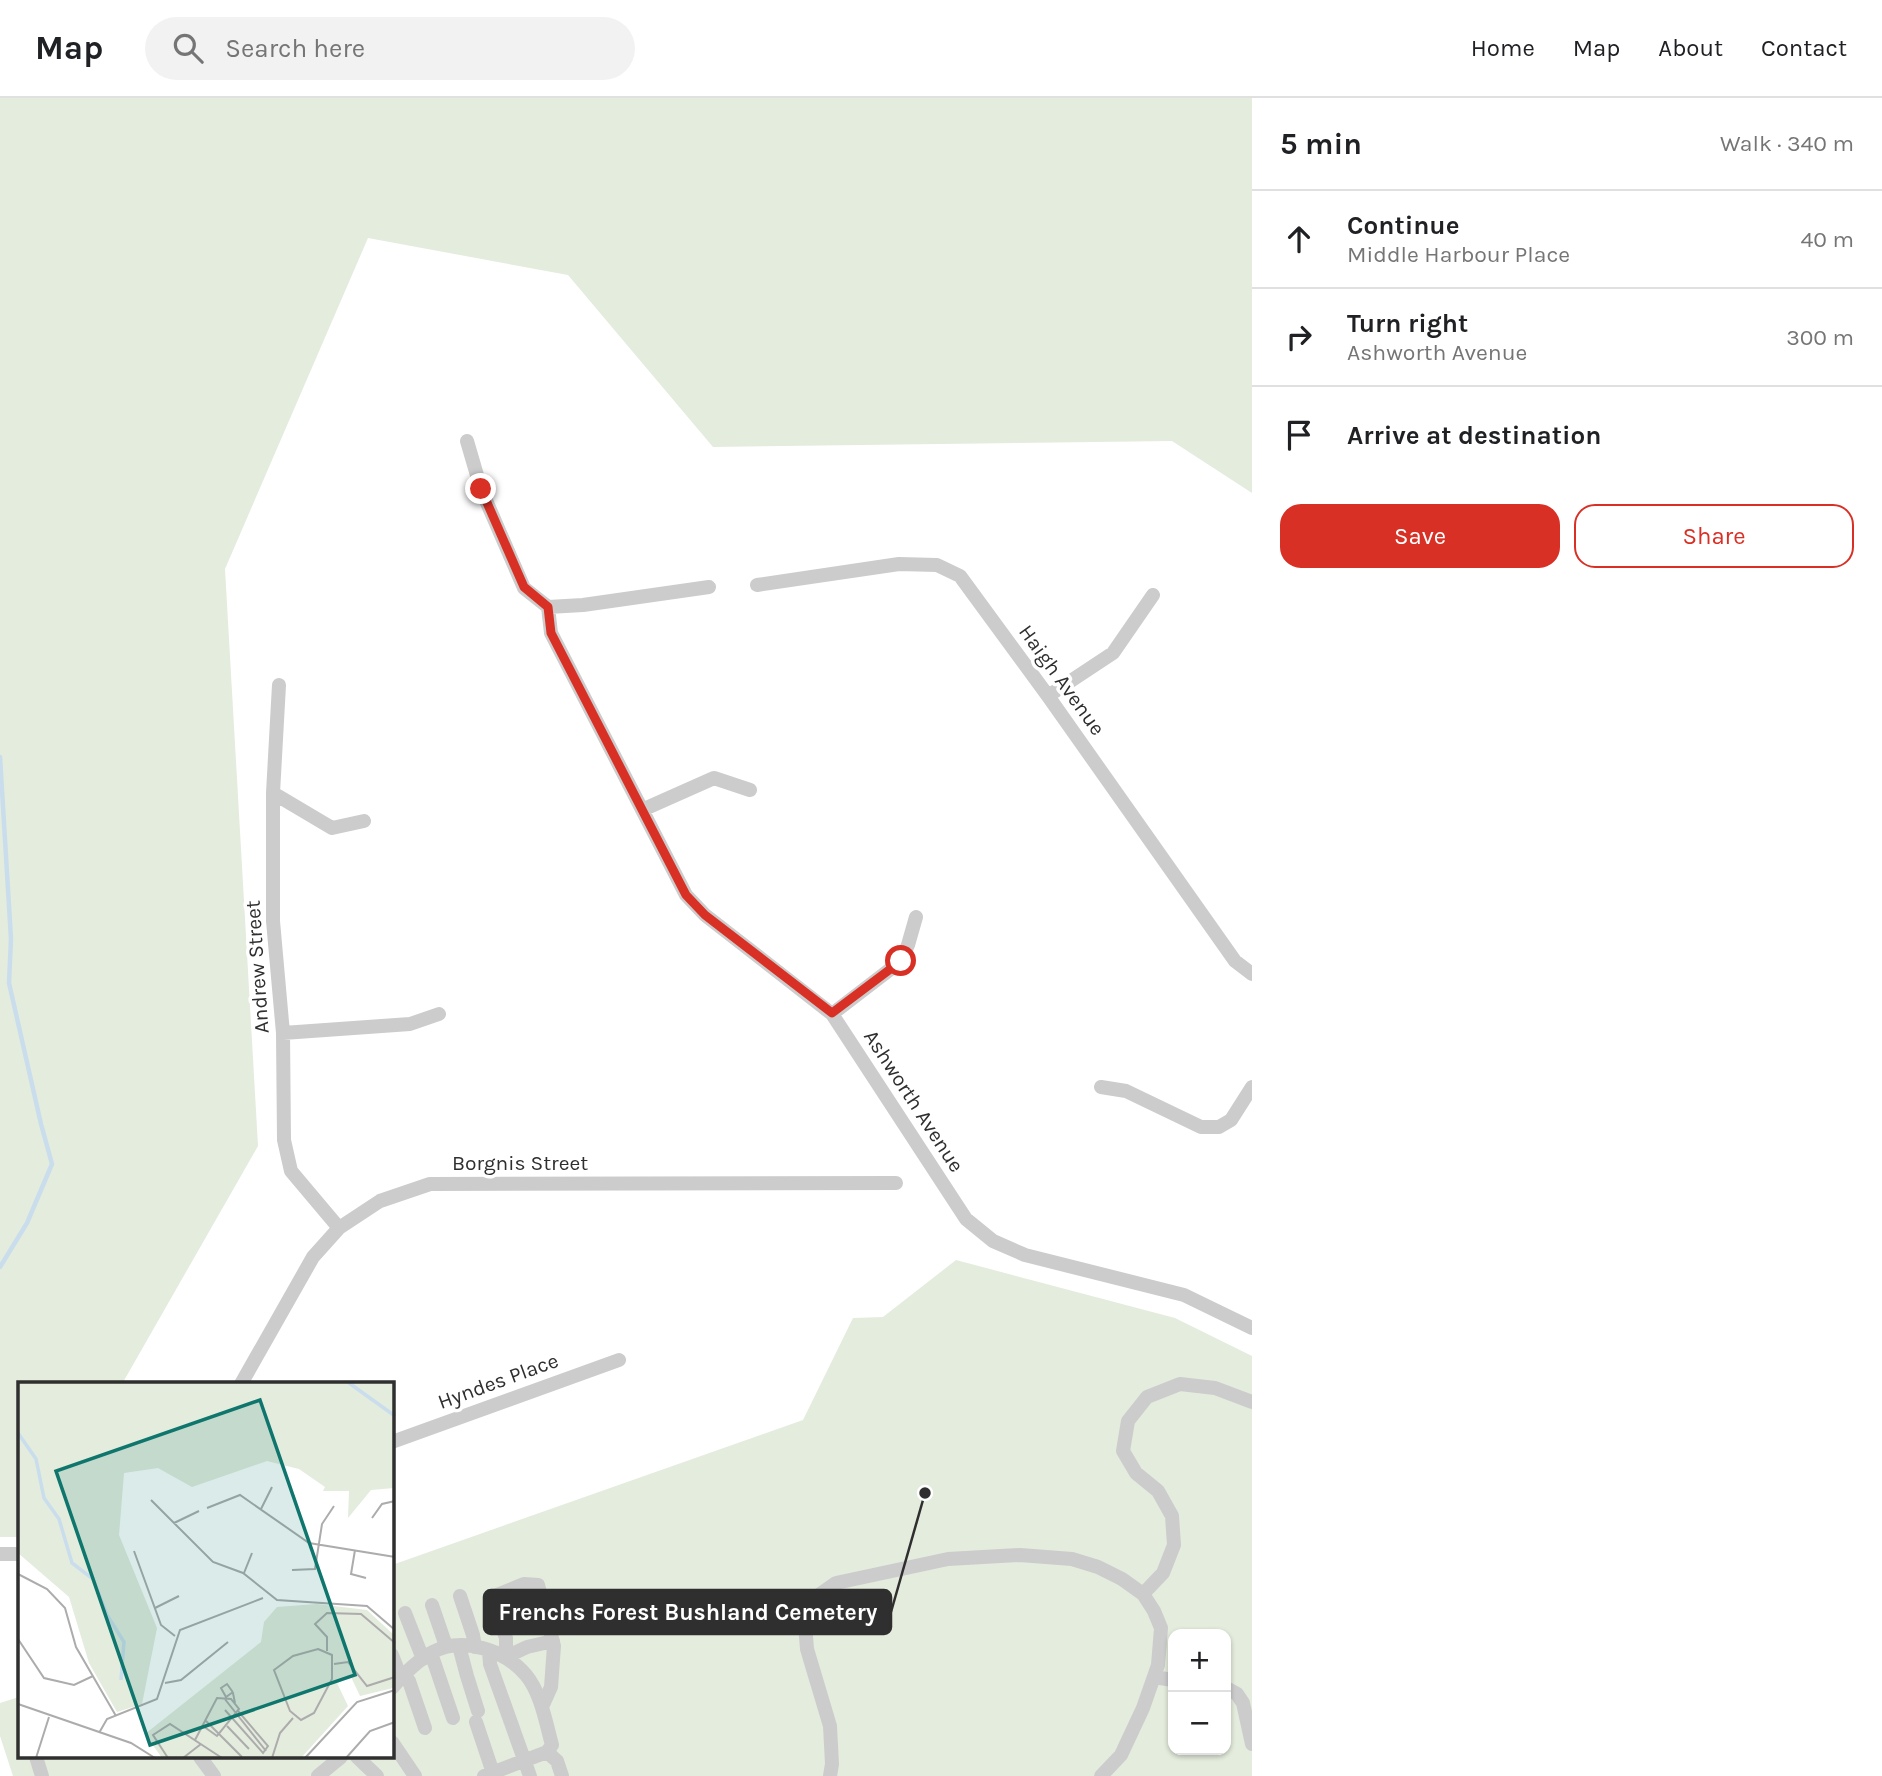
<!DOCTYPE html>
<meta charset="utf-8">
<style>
body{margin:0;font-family:Karla,sans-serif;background:#f2f2f2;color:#202124}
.controls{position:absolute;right:21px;bottom:21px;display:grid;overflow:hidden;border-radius:14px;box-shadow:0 2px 5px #0004}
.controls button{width:63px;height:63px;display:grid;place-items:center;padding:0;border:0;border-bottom:2px solid #e0e0e0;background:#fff;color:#202124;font:35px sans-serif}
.stop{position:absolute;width:21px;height:21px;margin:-16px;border:5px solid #d93025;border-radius:50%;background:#fff}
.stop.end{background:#d93025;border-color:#fff;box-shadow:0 2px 7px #0008}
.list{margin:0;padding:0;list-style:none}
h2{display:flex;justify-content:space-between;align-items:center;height:91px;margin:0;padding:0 28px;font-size:30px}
h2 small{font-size:23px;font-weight:400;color:#757577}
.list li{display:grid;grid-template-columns:46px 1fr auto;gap:21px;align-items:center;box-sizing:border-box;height:98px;padding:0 28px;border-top:2px solid #e0e0e0}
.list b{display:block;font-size:26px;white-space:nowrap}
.list p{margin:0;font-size:23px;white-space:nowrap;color:#757577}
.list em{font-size:23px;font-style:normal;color:#757577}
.actions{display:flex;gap:14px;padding:21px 28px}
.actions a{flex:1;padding:16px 0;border:2px solid #d93025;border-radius:21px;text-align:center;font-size:24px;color:#d93025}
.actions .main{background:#d93025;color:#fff}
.icon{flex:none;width:38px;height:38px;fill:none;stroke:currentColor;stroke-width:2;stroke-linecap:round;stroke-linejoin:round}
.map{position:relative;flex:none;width:1252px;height:1678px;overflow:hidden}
header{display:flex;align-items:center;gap:42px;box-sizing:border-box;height:98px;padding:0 35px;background:#fff;border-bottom:2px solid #e0e0e0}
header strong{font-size:33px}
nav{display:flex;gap:38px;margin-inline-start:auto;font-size:24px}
.search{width:490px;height:63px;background:#f2f2f2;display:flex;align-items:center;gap:18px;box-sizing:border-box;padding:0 24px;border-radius:38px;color:#757577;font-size:26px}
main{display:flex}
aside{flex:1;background:#fff}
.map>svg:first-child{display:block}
.green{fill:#e4ecdd;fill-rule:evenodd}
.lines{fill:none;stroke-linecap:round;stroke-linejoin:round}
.stream{stroke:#c9ddec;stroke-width:4.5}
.minor{stroke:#ccc;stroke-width:14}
.route{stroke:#d93025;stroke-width:9}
.labels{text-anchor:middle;stroke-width:7;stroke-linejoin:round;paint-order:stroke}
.street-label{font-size:21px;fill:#2f2f2f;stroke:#fff}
.inset-river{fill:none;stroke:#c9ddec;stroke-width:3.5}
.inset-road{fill:none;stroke:#acacac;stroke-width:2}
.view{fill:#0f766e;fill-opacity:0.15;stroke:#0f766e;stroke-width:3.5}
.inset-edge{fill:none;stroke:#2f2f2f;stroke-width:3.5}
.leader{fill:none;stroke:#2f2f2f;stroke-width:2.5}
.callout-dot{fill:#2f2f2f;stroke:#fff;stroke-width:2.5}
.callout{fill:#2f2f2f;stroke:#2f2f2f;stroke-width:2.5}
.callout-label{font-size:23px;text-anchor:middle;font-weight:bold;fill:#fff}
</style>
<header>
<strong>Map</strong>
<div class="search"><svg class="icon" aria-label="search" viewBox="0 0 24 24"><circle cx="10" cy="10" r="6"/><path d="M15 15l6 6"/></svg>Search here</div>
<nav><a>Home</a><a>Map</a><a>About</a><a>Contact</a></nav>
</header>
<main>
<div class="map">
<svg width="1252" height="1678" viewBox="0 0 1252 1678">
<rect width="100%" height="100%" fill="#fff"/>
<path class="green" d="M 0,0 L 1252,0 L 1252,395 L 1172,343 L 713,349 L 568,177 L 368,140 L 225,471 L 258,1048 L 122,1286 L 19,1286 L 19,1439 L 0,1439 Z
M 956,1162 L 1175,1220 L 1252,1258 L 1252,1678 L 13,1678 L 0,1638 L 0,1605 L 19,1599 L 19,1659 L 392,1659 L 392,1467 L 803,1322 L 853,1220 L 883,1219 ZM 1173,1536 L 1226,1536 L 1226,1652 L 1173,1652 Z"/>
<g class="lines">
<path class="stream" d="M 0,659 L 11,841 L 9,885 L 41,1026 L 52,1066 L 27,1125 L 0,1169"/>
<path class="minor" d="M 467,343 L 481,391 L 524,490 L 548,509 L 551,535 L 686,797 L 705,817 L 832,916 L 966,1121 L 993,1143 L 1025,1157 L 1184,1197 L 1252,1230
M 757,487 L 899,466 L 937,467 L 960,478 L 1048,598 L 1235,863 L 1252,876
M 548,509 L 583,507 L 709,489
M 279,587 L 273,695 L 273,823 L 283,935 L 284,1042 L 291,1073 L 339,1130
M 1048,598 L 1113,555 L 1153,497
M 273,695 L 332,730 L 364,723
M 642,712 L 714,680 L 750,692
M 832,916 L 901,863 L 908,847 L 916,819
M 283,935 L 410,926 L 439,916
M 1101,989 L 1126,993 L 1201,1029 L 1219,1029 L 1231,1022 L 1252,989
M 241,1286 L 313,1159 L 339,1130 L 380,1103 L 430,1086 L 896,1085
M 392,1344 L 619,1262
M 0,1456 L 19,1456
M 1143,1496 L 1163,1475 L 1174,1447 L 1172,1418 L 1158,1393 L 1136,1375 L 1123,1353 L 1128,1323 L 1147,1299 L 1180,1286 L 1215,1290 L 1252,1304
M 460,1498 L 473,1537 L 475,1549
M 432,1507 L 446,1548
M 405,1515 L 423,1561
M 501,1526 L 545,1512
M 459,1548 L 467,1578 L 478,1613
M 489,1553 L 490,1566 L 530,1678
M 431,1555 L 453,1620
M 392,1557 L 401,1580
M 404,1577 L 409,1583 L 425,1630
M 1154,1579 L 1173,1582
M 392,1590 C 403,1577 418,1562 433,1554 C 462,1538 505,1552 526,1577 C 541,1595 546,1625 552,1647 L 547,1654 L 484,1678
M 1226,1590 L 1237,1596 L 1243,1605 L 1252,1646
M 542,1609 L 551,1589 L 554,1548 L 538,1487 L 524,1486 L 492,1499 L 506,1540 L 506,1559 L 527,1549 L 553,1543
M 476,1624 L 494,1678
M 392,1644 L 415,1678
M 547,1654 L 557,1663 L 562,1678
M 36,1659 L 42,1678
M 200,1659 L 214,1678
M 357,1659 L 377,1678
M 318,1678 L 341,1659
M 830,1678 L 832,1666 L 830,1628 L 807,1551 L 805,1525 L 816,1499 L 836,1485 L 948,1461 L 1020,1457 L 1072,1461 L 1098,1469 L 1122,1481 L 1143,1496 L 1154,1513 L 1161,1530 L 1158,1567 L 1143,1610 L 1121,1657 L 1101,1678"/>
</g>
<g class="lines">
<path class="route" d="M 481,391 L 524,489 L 548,509 L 551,535 L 686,797 L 705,817 L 832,915 L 901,863"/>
</g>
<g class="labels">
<g class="street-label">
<text transform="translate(1062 582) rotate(54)" y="7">Haigh Avenue</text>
<text transform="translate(257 869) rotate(-94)" y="7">Andrew Street</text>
<text transform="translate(914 1003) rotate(57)" y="7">Ashworth Avenue</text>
<text x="520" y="1072">Borgnis Street</text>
<text transform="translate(498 1283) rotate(-20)" y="7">Hyndes Place</text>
</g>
</g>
<g transform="translate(18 1284)">
<rect width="376" height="376" fill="#fff"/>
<path d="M 0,1 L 376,1 L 376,106 L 353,108 L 330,136 L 331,109 L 305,109 L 307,105 L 281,87 L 249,79 L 174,105 L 140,86 L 106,91 L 101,153 L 139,246 L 124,322 L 99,330 L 71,281 L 51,215 L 0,171 ZM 299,222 L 349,228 L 376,253 L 375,306 L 342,314 L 333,295 L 319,301 L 330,324 L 283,376 L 144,376 L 127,352 L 243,260 L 246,240 L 259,225 Z" fill="#e4ecdd"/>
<path class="inset-river" d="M 331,1 L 377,34M 0,51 L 18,77 L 26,116 L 41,137 L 54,181 L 75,197 L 89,233 L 106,260 L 103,298"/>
<path class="inset-road" d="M 133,118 L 195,180 L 225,191 L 259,218 L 349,224 L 377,248M 189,126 L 222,113 L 291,161 L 377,175M 243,127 L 254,105M 354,136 L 364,122 L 377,119M 156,141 L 181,129M 337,168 L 333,192 L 348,196M 116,169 L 143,243 L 157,254M 274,188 L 297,187 L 304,142 L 316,124M 226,191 L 234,171M 0,192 L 29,207 L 47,226 L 58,265 L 98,334M 137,226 L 161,214M 0,257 L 26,296 L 56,303 L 75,294M 300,267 L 314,273 L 314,297 L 296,331 L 283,338 L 272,329 L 256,288 L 275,274 ZM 309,269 L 309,255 L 297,242 L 309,231 L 343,232 L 377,261M 316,282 L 330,280 L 349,304 L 377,295M 147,301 L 163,298 L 210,260M 215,310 L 208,315 L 203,306 L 209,302 L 214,309 L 215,311 L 217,321M 206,316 L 248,369M 0,322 L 113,361 L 137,376M 207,328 L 245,371 L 250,364 L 220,329M 188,339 L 224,375M 209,344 L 231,367M 81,351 L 89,337 L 139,317 L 162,248 L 245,216M 177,358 L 199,316 L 213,317 L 221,327 L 199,354 L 185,344M 18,376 L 31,335M 150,376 L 135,353 L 152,342 L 204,376M 165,376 L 183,362M 254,376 L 262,351 L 275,336M 287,376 L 339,320 L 377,308M 328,376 L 352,349 L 377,340"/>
<path class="view" d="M 242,18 L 337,293 L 132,363 L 38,89 Z"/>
<rect width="376" height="376" class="inset-edge"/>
</g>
<path class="leader" d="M925 1395L891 1514"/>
<circle class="callout-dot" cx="925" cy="1395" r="7"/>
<rect class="callout" x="484" y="1492" width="407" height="44" rx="7"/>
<g class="callout-label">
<text x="688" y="1522">Frenchs Forest Bushland Cemetery</text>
</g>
</svg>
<div class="controls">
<button>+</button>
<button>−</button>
</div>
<div class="stop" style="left:901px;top:863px"></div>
<div class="stop end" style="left:481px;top:391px"></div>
</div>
<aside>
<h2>5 min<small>Walk · 340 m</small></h2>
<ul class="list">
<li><svg class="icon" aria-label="ahead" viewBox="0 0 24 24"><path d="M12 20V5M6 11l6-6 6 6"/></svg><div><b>Continue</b><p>Middle Harbour Place</p></div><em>40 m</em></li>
<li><svg class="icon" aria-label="right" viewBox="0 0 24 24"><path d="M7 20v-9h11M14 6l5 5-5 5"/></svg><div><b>Turn right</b><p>Ashworth Avenue</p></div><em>300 m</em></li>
<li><svg class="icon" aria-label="arrive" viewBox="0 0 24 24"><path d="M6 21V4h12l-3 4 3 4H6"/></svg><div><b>Arrive at destination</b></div></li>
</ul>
<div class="actions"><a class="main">Save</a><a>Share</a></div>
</aside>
</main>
